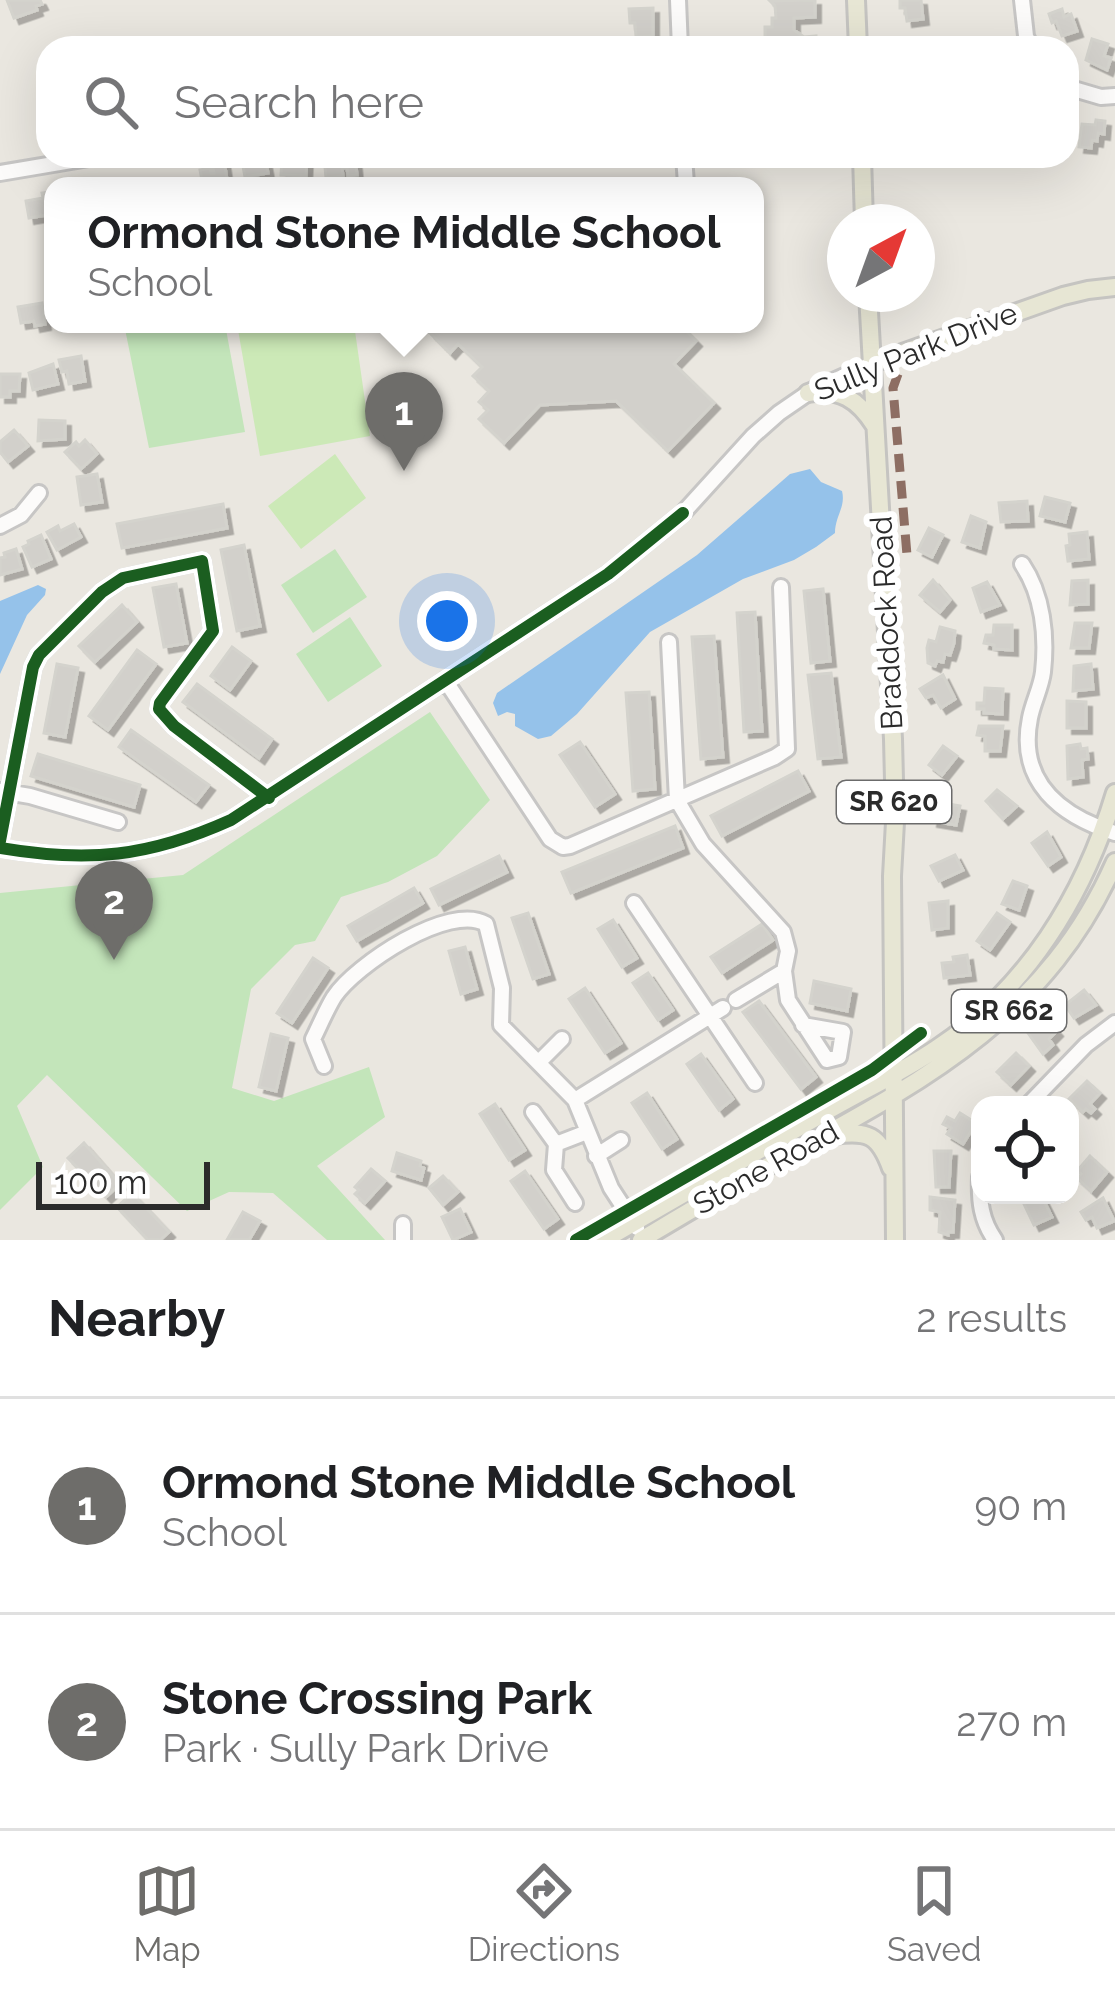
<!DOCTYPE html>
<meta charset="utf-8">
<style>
body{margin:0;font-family:Raleway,sans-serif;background:#f6f6f6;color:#202124}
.controls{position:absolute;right:36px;bottom:36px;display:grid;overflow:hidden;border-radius:24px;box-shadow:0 12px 48px #0002}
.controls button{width:108px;height:108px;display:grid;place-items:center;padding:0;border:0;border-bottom:3px solid #e0e0e0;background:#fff;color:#202124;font:60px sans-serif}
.compass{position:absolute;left:827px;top:204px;width:108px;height:108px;border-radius:50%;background:#fff;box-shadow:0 12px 48px #0002;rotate:41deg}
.scale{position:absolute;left:36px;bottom:30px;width:174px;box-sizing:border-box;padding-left:12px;border:6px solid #2b2b2b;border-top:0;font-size:33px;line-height:42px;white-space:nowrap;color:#2b2b2b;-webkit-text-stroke:9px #fff;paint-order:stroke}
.you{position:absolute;left:447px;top:621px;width:42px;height:42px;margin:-30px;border:9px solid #fff;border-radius:50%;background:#1a73e8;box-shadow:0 0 0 18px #1a73e833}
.badge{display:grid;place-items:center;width:78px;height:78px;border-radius:50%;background:#6e6d6a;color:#fff;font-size:39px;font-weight:700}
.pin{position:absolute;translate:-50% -99px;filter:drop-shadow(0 3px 6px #0008)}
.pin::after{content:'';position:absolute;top:63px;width:42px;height:36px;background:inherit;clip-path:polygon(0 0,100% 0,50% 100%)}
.popup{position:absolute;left:44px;top:177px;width:720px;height:156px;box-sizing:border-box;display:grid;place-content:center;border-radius:24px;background:#fff;filter:drop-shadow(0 3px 9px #0005);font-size:39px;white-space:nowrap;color:#757577}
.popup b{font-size:45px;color:#202124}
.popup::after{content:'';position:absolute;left:50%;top:100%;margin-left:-24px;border:24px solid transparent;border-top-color:#fff}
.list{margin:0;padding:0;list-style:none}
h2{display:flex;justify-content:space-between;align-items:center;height:156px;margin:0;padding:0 48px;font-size:51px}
h2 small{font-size:39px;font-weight:400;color:#757577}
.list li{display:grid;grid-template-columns:78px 1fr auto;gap:36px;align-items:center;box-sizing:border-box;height:216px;padding:0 48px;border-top:3px solid #e0e0e0}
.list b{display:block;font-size:45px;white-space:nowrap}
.list p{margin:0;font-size:39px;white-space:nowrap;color:#757577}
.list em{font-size:39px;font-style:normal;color:#757577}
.icon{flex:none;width:66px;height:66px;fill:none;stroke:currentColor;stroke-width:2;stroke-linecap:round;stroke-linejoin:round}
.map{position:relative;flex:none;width:1115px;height:1240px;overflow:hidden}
.search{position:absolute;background:#fff;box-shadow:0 12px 48px #0002;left:36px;right:36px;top:36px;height:132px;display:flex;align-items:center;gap:30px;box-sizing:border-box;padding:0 42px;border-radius:36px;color:#757577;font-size:45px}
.sheet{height:588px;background:#fff}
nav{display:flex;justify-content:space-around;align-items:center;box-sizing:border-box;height:168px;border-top:3px solid #e0e0e0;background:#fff;font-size:33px;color:#757577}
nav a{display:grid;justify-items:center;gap:6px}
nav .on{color:#6e6d6a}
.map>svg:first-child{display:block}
.green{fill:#c3e5ba}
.pitch{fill:#cce9b7}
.water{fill:#95c2ea}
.building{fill:#d2d0cb;stroke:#d4d3cd;stroke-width:3;filter:url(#shadow)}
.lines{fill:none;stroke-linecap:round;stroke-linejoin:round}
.minor-casing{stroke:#c7c6c5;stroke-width:20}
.major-casing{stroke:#c5c4c1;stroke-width:22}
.minor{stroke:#fcfbfa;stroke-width:14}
.major{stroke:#e7e6d4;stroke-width:16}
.quiet{stroke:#8d6e63;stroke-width:9;stroke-dasharray:18 9;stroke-linecap:butt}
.cycleway-casing{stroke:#fff;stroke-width:20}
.cycleway{stroke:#1b5e20;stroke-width:12}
.labels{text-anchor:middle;stroke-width:12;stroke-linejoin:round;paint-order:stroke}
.shield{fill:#fff;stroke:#6b6b6b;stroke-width:3}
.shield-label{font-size:27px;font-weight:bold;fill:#2b2b2b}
.street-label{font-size:30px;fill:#2b2b2b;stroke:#fff}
</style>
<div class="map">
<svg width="1115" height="1240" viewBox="0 0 1115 1240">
<defs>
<filter id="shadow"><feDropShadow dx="5.5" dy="5.5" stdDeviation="0" flood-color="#0004"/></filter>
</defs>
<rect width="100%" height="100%" fill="#eae7e0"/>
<path class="green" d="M 124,324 L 225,324 L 245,432 L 149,448 Z
M 335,549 L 367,597 L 313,633 L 281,585 Z
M 350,617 L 382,666 L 328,702 L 296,654 Z
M 430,712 L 490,800 L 437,856 L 388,882 L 341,897 L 315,941 L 295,945 L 251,989 L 232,1088 L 274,1101 L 369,1067 L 385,1117 L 317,1166 L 385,1240 L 327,1240 L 273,1193 L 229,1192 L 187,1211 L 47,1075 L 17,1106 L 43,1167 L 0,1210 L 0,893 L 183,875 Z"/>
<path class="pitch" d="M 237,324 L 354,324 L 370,436 L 260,456 Z
M 335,454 L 366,498 L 301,549 L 268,506 Z"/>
<path class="water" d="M 810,469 L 821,482 L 842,491 C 846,507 835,516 835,533 L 816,547 L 794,560 L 743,579 L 650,632 L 577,714 L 551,736 L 538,739 L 515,726 L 515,714 L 507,712 L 498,716 L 493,703 L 497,693 L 697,555 L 790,474 Z
M 38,585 L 46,589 L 45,595 L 27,615 L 0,674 L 0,601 Z"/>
<path class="building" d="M 7,0 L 40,0 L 42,4 L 36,6 L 37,10 L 14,18 Z
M 815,0 L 815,17 L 794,18 L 794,30 L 804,37 L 816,36 L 816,48 L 773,48 L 772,39 L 765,39 L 765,27 L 772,27 L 772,18 L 776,18 L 775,6 L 770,1 Z
M 900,0 L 921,0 L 923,19 L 907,21 L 905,8 L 900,8 Z
M 653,8 L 653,36 L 636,37 L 635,23 L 630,23 L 629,9 Z
M 1062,9 L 1064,17 L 1071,14 L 1077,31 L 1062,36 L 1056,21 L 1052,23 L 1049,14 Z
M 1092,39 L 1108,44 L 1104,56 L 1111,58 L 1107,70 L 1086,60 Z
M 1096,120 L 1105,121 L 1104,134 L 1098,133 L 1097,141 L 1092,140 L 1091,148 L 1079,147 L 1082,124 L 1095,125 Z
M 282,156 L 307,156 L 306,176 L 281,175 Z
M 324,156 L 355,156 L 357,175 L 348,176 L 347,168 L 342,168 L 343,176 L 326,178 Z
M 265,157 L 268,173 L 245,177 L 242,161 Z
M 224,160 L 228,186 L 203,186 L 200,170 L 210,168 L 211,173 L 214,173 L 212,162 Z
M 50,192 L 53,214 L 29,218 L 26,201 L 43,198 L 42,193 Z
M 42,303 L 45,324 L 35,326 L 34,321 L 21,323 L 18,307 Z
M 439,324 L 679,324 L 696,341 L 674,364 L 714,403 L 668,451 L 616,401 L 540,405 L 504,443 L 479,419 L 488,410 L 479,402 L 489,391 L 473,376 L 482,367 L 458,344 L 450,353 L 430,333 Z
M 81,356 L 85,381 L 69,384 L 67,371 L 62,372 L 59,360 Z
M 53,364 L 58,384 L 33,390 L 29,373 Z
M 0,374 L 20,374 L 19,391 L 10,391 L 10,397 L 0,397 Z
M 39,420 L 65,421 L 65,439 L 38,441 Z
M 14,430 L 28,446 L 8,462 L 0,452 L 0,442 Z
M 85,440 L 97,454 L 81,469 L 65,452 L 76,442 L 79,446 Z
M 97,474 L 102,502 L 81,505 L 77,477 Z
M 1045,497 L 1070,503 L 1065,522 L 1040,516 Z
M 1027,501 L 1028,521 L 1001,522 L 999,503 Z
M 223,504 L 227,528 L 122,548 L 117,524 Z
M 971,516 L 986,522 L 980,548 L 962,542 Z
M 74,524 L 81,537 L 57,550 L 47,532 L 58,526 L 60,531 Z
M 929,528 L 943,535 L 932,557 L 918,550 Z
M 1087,532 L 1089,559 L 1068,561 L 1066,546 L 1070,545 L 1069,534 Z
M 41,535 L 51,559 L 32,567 L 23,547 L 29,544 L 28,541 Z
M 244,545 L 260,626 L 237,631 L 221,550 Z
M 16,549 L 22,569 L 0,575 L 0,558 L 5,557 L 4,553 Z
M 933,580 L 950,600 L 940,612 L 920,595 Z
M 1088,580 L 1088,604 L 1070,605 L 1072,581 Z
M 987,582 L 1000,605 L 981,612 L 973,588 Z
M 176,584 L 187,643 L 164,647 L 153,588 Z
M 823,589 L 830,661 L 811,663 L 804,591 Z
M 122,605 L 137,622 L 95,662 L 79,646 Z
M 755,612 L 762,731 L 744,732 L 737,613 Z
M 1075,623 L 1092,623 L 1089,648 L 1071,648 Z
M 994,625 L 1012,625 L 1012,650 L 994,649 L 994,645 L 984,643 L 986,635 L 993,635 Z
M 940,627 L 955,631 L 954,643 L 950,655 L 945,654 L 943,662 L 937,661 L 935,666 L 928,663 L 927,648 L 929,640 L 936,642 Z
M 714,636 L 723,757 L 701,759 L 692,637 Z
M 232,647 L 251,661 L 230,690 L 211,676 Z
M 137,650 L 156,664 L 108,730 L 89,716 Z
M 57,664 L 78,668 L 65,737 L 44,733 Z
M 1091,664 L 1093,689 L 1073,691 L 1074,666 Z
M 831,673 L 841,757 L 818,759 L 808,675 Z
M 943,675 L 955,699 L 941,708 L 933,695 L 926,698 L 920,689 Z
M 197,684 L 272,739 L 259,758 L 183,702 Z
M 985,688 L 1003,689 L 1002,714 L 984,713 L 984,709 L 977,709 L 977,703 L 984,703 Z
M 649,692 L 655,789 L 633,791 L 626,693 Z
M 1067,701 L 1086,702 L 1086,728 L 1067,728 Z
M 979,726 L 1003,726 L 1000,751 L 985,751 L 985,736 L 977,735 Z
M 131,730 L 209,785 L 196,802 L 119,747 Z
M 580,742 L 615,794 L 595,807 L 560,755 Z
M 1080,744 L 1081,749 L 1087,748 L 1088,759 L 1082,760 L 1083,777 L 1068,779 L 1067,746 Z
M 943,746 L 957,756 L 942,775 L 929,765 Z
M 38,754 L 140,785 L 134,807 L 31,776 Z
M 798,771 L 809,791 L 722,836 L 711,816 Z
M 997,790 L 1017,806 L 1003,819 L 986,801 Z
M 943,803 L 960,806 L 956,825 L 932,821 L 934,806 L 942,808 Z
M 675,826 L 683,848 L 571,893 L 562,872 Z
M 1047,832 L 1061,857 L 1048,866 L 1032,843 Z
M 955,855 L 963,870 L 939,881 L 931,866 Z
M 499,856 L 507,872 L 439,905 L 431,889 Z
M 1013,881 L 1027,886 L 1019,910 L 1002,904 Z
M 414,888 L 423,903 L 357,941 L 348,926 Z
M 948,901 L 948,928 L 932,930 L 929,903 Z
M 528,913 L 549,974 L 533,979 L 512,918 Z
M 997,913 L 1010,922 L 990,950 L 977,941 Z
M 613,920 L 637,958 L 622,967 L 598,929 Z
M 762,924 L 773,940 L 722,973 L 711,957 Z
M 465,947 L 477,989 L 461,994 L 449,951 Z
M 967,955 L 970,975 L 944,978 L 942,963 L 954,962 L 953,957 Z
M 313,958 L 328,968 L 292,1023 L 277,1013 Z
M 648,973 L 673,1010 L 658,1020 L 633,983 Z
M 814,981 L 851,989 L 847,1011 L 810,1003 Z
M 585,988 L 621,1043 L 605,1053 L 569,999 Z
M 1084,990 L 1096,1005 L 1074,1018 L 1065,1005 Z
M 759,1001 L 816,1077 L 801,1089 L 743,1012 Z
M 1045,1018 L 1057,1031 L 1049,1039 L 1053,1045 L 1043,1054 L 1028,1033 Z
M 271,1034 L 288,1038 L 276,1091 L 259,1087 Z
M 1016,1053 L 1029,1066 L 1011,1085 L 997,1072 Z
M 701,1054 L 733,1099 L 719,1110 L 687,1064 Z
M 1087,1081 L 1100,1093 L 1090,1104 L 1095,1109 L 1091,1113 L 1086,1109 L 1083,1112 L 1069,1099 Z
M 647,1093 L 677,1139 L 662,1149 L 632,1103 Z
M 495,1104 L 525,1150 L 509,1160 L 480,1114 Z
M 960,1113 L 976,1123 L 963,1144 L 947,1134 L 951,1128 L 943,1124 L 947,1117 L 955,1121 Z
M 84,1143 L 120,1184 L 106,1197 L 68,1158 Z
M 934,1151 L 951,1151 L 949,1187 L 936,1187 Z
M 397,1153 L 421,1161 L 420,1166 L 424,1168 L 421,1180 L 392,1171 Z
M 1090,1156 L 1107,1172 L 1091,1191 L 1077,1178 L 1081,1174 L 1077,1171 Z
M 371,1169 L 385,1181 L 365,1203 L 355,1194 L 359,1190 L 355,1187 Z
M 525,1171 L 558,1219 L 544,1229 L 511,1181 Z
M 443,1176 L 458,1192 L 443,1205 L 429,1188 Z
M 132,1193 L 169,1232 L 160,1240 L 148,1240 L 117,1207 Z
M 1036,1195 L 1041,1195 L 1052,1217 L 1034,1225 L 1023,1202 Z
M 930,1197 L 955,1200 L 953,1232 L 948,1232 L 948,1235 L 939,1232 L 940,1212 L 930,1210 Z
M 1103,1198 L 1114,1221 L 1097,1228 L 1092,1217 L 1086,1220 L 1081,1212 Z
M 460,1209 L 471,1232 L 453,1240 L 442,1217 Z
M 243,1212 L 260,1221 L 249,1240 L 227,1240 Z"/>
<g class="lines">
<defs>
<path id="minor" d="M 678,0 L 680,48
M 1022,0 L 1026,36 L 1031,48
M 1067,87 L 1101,97 L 1115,96
M 684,156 L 686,184
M 0,173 L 101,156
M 0,526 L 21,515 L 39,493
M 1022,564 C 1043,595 1047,636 1043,672 C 1041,688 1033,702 1030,718 C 1017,782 1061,816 1115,833
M 669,642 L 677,800 L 703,844 L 783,932 L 788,951 L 784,971 L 788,1000 L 827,1060 L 839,1057 L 843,1032 L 803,1025
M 445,680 L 550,839 L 563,847 L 570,846 L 775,757 L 787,749 L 781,587
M 0,791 L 30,796 L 118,822
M 0,841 L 33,667 L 39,655 L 102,592 L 123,578 L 202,561 L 213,631 L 160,703 L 159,709 L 174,726 L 269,798
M 0,848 C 88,863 149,857 231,820 L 608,574 L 683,513 L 753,436 L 779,413 L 811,391 L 874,363
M 634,903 L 755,1083
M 736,1000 L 784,971
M 539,1062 L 562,1039
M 324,1066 L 313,1039 C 320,1025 326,1010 334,997 C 355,965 450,902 486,924 L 502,988 L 501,1025 L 575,1100 L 611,1188 L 637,1228
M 575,1100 L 723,1008
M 1028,1105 L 1086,1045 L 1115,1023
M 533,1112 L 556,1144
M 596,1156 L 621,1140
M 980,1177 C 979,1201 981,1220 995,1240
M 575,1203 L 554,1170 L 556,1144 L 587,1132
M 403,1240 L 403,1224"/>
<path id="major" d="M 856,0 L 858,48
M 862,156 L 864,222
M 868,294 L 893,739 L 895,822 L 892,876 L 895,1240
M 874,363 L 1063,296 L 1088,290 L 1115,287
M 808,393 C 840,388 858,399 875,426
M 834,1135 C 868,1130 879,1135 891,1168
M 604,1240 C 675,1199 746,1158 817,1117 C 856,1094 899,1074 936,1049 C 1027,989 1084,896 1115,793
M 641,1240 C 688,1212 736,1183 785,1157 C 925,1080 1047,1016 1115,862"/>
</defs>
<use href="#minor" class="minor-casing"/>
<use href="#major" class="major-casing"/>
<use href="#minor" class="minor"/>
<use href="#major" class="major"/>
<path class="quiet" d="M 898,374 L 893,388 L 907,555"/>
<defs>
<path id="cycleway" d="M 0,841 L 33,667 L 39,655 L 102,592 L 123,578 L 202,561 L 213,631 L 160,703 L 159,709 L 174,726 L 269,798
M 0,848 C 88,863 149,857 231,820 L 608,574 L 683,513
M 576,1240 L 872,1070 L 921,1033"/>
</defs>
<use href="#cycleway" class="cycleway-casing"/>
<use href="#cycleway" class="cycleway"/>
</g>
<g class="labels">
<g class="shield">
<rect x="837" y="781" width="114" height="42" rx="9"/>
<rect x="952" y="990" width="114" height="42" rx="9"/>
</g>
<g class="shield-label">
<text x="894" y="811">SR 620</text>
<text x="1009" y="1020">SR 662</text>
</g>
<g class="street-label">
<text transform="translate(916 352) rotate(-22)" y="10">Sully Park Drive</text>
<text transform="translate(887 623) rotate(-93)" y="10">Braddock Road</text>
<text transform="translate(766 1168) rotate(-29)" y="10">Stone Road</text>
</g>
</g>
</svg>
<div class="controls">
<button><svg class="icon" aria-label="locate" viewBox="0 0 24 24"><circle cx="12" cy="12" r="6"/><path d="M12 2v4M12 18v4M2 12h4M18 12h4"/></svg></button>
</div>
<svg class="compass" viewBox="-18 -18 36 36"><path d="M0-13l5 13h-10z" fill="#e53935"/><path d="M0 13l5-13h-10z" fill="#757577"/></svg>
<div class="scale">100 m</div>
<div class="you"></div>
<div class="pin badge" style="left:404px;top:471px">1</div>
<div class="popup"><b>Ormond Stone Middle School</b>School</div>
<div class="pin badge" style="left:114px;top:960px">2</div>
<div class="search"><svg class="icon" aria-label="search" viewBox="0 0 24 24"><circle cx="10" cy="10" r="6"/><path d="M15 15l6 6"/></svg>Search here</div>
</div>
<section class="sheet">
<h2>Nearby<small>2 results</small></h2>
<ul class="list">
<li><span class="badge">1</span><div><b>Ormond Stone Middle School</b><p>School</p></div><em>90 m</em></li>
<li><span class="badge">2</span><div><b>Stone Crossing Park</b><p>Park · Sully Park Drive</p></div><em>270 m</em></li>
</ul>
</section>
<nav>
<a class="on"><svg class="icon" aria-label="map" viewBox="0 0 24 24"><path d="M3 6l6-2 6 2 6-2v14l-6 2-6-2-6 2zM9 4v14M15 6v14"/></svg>Map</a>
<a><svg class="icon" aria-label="directions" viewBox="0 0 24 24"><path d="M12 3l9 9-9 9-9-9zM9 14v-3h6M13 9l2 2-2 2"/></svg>Directions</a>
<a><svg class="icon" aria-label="saved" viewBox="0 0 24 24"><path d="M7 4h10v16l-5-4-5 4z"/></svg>Saved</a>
</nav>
